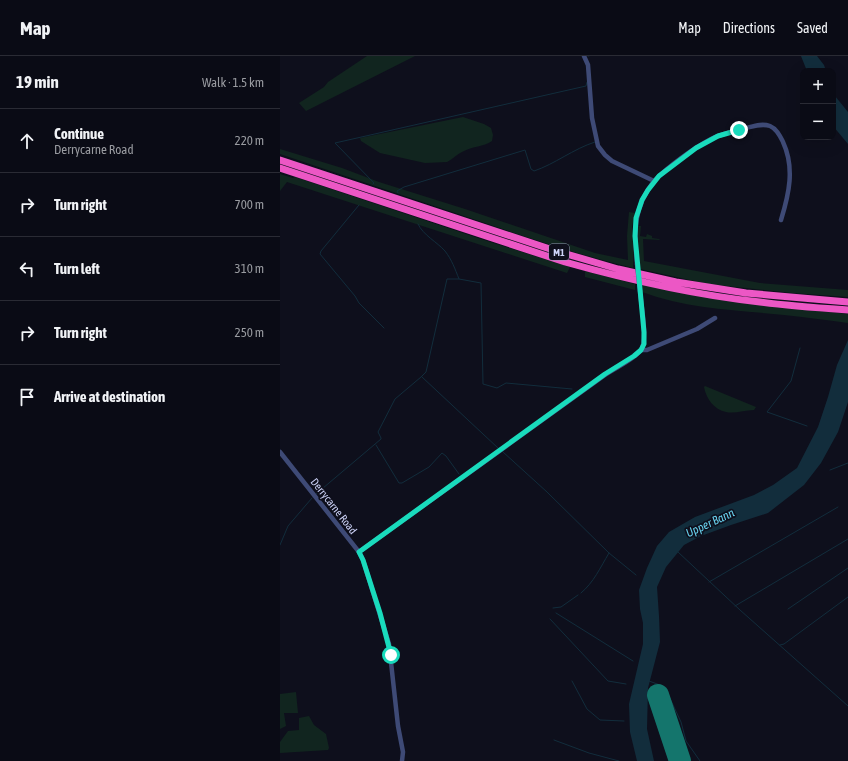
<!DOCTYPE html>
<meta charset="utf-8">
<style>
body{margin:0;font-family:"Asap Condensed",sans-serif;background:#181922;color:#f1f3f6}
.controls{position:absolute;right:12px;top:12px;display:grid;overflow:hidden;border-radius:8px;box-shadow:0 4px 16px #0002}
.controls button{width:36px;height:36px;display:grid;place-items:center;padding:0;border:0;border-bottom:1px solid #2a2b34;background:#0a0b15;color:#f1f3f6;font:20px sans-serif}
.stop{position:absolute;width:12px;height:12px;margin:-9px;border:3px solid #19dbbc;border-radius:50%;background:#fff}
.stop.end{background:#19dbbc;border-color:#fff;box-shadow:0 1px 4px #0008}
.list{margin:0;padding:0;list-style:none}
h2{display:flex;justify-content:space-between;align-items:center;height:52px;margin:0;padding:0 16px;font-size:17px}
h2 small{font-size:13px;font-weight:400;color:#999ba0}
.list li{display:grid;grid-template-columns:26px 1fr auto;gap:12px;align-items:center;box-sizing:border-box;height:64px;padding:0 16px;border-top:1px solid #2a2b34}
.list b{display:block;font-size:15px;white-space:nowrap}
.list p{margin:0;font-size:13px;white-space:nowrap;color:#999ba0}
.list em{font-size:13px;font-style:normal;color:#999ba0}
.icon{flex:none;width:22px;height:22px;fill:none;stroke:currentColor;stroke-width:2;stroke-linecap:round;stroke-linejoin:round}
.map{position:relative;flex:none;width:568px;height:705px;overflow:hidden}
header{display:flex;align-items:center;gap:24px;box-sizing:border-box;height:56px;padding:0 20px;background:#0a0b15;border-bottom:1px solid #2a2b34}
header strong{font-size:19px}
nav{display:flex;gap:22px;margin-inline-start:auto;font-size:14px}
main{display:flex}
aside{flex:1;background:#0a0b15}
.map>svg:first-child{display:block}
.green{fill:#11251f}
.water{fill:#122d3c}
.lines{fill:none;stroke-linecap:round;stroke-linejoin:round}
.stream{stroke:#122d3c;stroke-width:1}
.runway{stroke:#14756c;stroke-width:22}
.minor{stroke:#3e4a76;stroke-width:4.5}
.highway{stroke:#ec57c5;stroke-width:7}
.minor-bridge{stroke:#3e4a76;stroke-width:4.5}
.route{stroke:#19dbbc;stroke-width:5}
.labels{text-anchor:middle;stroke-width:3.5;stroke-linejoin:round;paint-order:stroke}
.shield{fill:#0e0f1c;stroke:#9499b7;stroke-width:1}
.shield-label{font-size:10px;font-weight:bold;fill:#ced4f9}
.street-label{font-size:11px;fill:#ced4f9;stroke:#0e0f1c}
.water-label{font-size:12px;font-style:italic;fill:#68d2ee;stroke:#0e0f1c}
</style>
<header>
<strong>Map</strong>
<nav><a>Map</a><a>Directions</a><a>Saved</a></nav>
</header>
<main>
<aside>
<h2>19 min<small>Walk · 1.5 km</small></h2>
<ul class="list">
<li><svg class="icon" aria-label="ahead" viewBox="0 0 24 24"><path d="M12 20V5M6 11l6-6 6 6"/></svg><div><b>Continue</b><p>Derrycarne Road</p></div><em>220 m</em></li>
<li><svg class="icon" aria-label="right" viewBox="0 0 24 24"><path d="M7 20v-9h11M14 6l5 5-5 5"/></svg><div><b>Turn right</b></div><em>700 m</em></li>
<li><svg class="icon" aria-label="left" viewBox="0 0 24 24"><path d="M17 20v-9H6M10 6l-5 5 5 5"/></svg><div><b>Turn left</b></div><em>310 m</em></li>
<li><svg class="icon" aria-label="right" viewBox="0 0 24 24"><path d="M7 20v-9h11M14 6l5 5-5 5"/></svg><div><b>Turn right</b></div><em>250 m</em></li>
<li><svg class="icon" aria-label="arrive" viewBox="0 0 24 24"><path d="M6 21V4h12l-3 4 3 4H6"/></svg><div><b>Arrive at destination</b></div></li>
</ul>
</aside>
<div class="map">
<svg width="568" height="705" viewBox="0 0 568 705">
<rect width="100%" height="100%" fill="#0e0f1c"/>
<path class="green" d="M 87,0 L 135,0 L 26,55 L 19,47 L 44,31 L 48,26 Z
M 183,61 L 204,68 L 211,72 L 213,79 L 212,85 C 203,91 193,90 184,95 C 177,98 173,103 167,106 L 145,107 L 100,97 L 81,85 L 80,82 Z
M 0,93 L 62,112 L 99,126 L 185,153 L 315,197 L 348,204 L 347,180 L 349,156 L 355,157 L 352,171 L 354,188 L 353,212 C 300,199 248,182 196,164 C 131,142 65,120 0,98 Z
M 0,118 L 13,122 L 15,121 L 204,184 L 290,211 L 287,217 L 7,126 L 0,135 Z
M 357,170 L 361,170 L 360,180 L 366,181 L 367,178 L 372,180 L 372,182 L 379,183 L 380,184 L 363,183 L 364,205 L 480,227 L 568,234 L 568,241 L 512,237 L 428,228 L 360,213 Z
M 305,215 L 355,228 L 355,234 L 305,221 Z
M 362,228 L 461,246 L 568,258 L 568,267 C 546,264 525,261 504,259 C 456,254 408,253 362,236 Z
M 425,330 L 476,351 L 474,354 C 465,354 454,358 446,356 C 434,354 426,342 424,331 Z
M 16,636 L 18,657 L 4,657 L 6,670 L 0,673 L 0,638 Z
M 29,660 L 34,669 L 46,678 L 49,692 L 48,694 L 0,697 L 0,686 L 8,675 L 19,674 L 19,662 Z"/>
<path class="water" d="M 521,0 L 537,0 L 544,9 L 546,15 L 527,15 Z
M 553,31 L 555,40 L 568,56 L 568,88 L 553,70 Z
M 568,284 L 568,346 L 558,376 L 541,407 L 524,429 L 488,457 L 451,469 L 421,480 L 404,489 L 386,511 L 377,531 L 379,560 L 380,586 L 368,632 L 367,673 L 374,705 L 357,705 L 350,676 L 349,648 L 363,588 L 363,567 L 360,553 L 359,534 L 367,512 L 377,490 L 389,476 L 415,461 L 474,439 L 493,429 L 517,412 L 538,371 L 548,341 L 557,309 Z"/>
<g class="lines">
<path class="stream" d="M 308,0 L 309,0
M 93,128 L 94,127 L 55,87 L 306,30 L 307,26
M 118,137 L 117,135 L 124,131 L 245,94 L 251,113 L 254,115 C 275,108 293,93 315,86
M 79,149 L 41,195 L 40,198 L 75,240 L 79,247 L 104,272
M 138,168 C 143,179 157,186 165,195 C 172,204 175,213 179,223 L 201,227 L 203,328 L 217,332 L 226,327 L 292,333
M 520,292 L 511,325 L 487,356 L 527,370
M 142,321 L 218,392
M 96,389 L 119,427 L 122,427 L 149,411 L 162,397 L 166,400 L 179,418
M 223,396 L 267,436 L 329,497 L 356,519
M 550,414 L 568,407
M 36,438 L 101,383 L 101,382 L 98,376 L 115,343 L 141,321 L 146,316 L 167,223 L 179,223
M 0,489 L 8,470 L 32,442
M 398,496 L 460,554 L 568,650
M 429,526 L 558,451
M 301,537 C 314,526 320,512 329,497
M 455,550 L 568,483
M 273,552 L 281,551 L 298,539
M 508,553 L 568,512
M 276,557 L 353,605
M 270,563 L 328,625 L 346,628
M 500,589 L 504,588 L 568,541
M 292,625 L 307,653 L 320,664 L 344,665
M 369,625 L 380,629 L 387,636 L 401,666 L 406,685 L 420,705
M 274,684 L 309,697 L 339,705"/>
<path class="runway" d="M 378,639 L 400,705"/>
<path class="minor" d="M 304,0 L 308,9 L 312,62 L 318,90 L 325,99 L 332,105 L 374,125 C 353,152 354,175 357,208
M 374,125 C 389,110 412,93 431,83 C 441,78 454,75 466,72 C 474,70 482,67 490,70 C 497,73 500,80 503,86 C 515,112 509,138 501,164
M 361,294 L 367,294 L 417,273 L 435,262
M 0,396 L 79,496 L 83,504 L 109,588 L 118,670 L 123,696 L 122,705
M 79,496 L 325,319 C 335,312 355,303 361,294 C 368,282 361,249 360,235"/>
<path class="highway" d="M 0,104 L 276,195 L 338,213 L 396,226 L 466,237 L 568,246
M 0,112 L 285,206 C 349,224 414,239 480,246 C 509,250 539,252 568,254"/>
<path class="minor-bridge" d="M 357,208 L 360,235"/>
</g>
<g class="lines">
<path class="route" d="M 111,599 L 100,557 L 83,504 L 79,496 L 325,318 L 354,300 L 361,294 L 364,288 L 364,276 L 355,180 L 356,162 L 362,144 L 368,134 L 379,120 L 416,92 L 438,80 L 459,74"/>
</g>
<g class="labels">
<rect class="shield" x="269" y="188" width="20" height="16" rx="3"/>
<g class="shield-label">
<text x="279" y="200">M1</text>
</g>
<g class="street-label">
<text transform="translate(54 450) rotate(52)" y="4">Derrycarne Road</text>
</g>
<g class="water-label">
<text transform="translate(430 467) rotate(-25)" y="4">Upper Bann</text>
</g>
</g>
</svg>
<div class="controls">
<button>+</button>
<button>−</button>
</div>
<div class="stop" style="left:111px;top:599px"></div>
<div class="stop end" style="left:459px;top:74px"></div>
</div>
</main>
